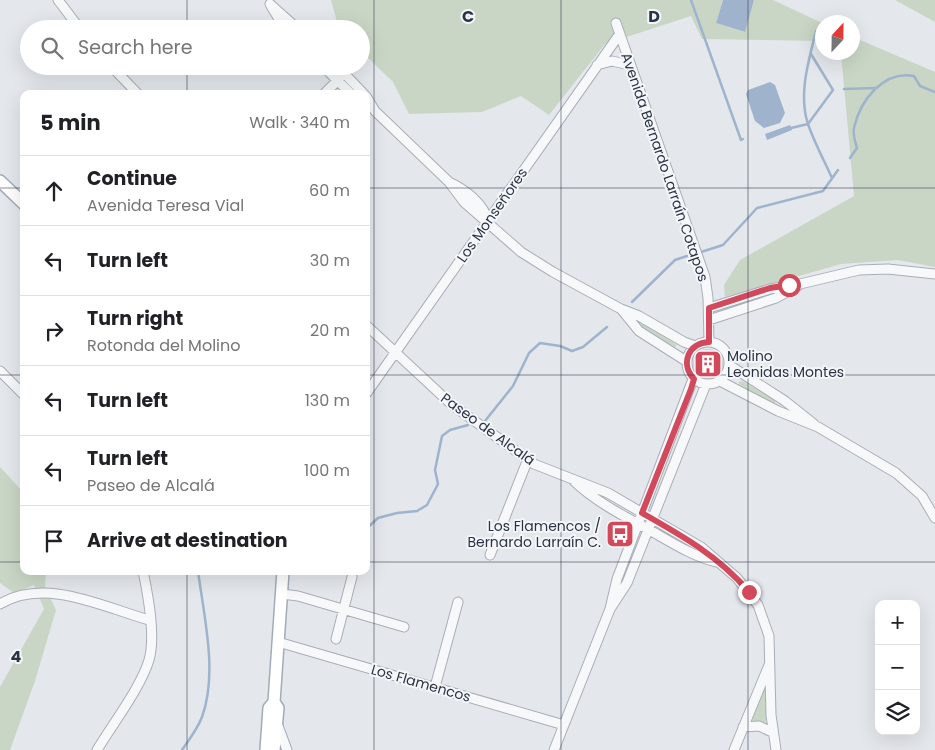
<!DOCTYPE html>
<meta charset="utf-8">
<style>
body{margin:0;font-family:Poppins,sans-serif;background:#f2f2f2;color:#202124}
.controls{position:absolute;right:15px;bottom:15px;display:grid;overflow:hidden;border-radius:10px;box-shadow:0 5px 20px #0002}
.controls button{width:45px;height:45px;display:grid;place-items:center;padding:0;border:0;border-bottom:1px solid #e0e0e0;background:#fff;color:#202124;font:25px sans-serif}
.compass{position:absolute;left:815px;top:15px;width:45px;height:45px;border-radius:50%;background:#fff;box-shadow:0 5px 20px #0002;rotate:22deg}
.stop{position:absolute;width:15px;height:15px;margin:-11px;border:4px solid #d1495b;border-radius:50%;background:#fff}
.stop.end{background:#d1495b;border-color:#fff;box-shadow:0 1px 5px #0008}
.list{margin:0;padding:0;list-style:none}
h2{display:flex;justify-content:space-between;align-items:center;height:65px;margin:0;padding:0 20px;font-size:21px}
h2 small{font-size:16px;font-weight:400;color:#757577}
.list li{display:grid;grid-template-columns:32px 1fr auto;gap:15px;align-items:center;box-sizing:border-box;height:70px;padding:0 20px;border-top:1px solid #e0e0e0}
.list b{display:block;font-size:19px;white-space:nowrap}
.list p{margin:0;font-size:16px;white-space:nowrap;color:#757577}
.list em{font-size:16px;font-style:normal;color:#757577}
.icon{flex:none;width:28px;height:28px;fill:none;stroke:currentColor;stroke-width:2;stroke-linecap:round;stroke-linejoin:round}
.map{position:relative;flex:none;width:935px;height:750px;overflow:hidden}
.search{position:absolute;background:#fff;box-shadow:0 5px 20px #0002;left:20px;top:20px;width:350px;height:55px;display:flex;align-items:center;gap:12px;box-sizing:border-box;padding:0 18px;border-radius:28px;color:#757577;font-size:19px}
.panel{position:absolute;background:#fff;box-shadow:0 5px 20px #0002;left:20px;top:90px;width:350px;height:485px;border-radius:10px}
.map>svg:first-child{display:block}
.green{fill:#c9d6c5}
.water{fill:#9fb4cc}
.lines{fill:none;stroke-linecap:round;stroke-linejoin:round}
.stream{stroke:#9fb4cc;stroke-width:2.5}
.minor-casing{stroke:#a9aeb7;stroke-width:11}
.major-casing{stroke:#a3abb8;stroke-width:14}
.minor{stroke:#f7f8fa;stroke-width:9}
.major{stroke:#fff;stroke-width:11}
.route{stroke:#d1495b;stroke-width:6}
.grid{fill:none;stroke:#2b3445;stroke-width:1;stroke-opacity:0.55}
.labels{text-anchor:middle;stroke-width:4;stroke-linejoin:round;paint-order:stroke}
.street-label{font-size:14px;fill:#2b3445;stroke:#f4f6f9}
.poi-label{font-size:14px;fill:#2b3445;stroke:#f4f6f9;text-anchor:start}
.grid-label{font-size:16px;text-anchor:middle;font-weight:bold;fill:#2b3445;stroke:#f4f6f9;stroke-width:4;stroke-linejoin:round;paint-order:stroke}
</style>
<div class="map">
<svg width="935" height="750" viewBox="0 0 935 750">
<rect width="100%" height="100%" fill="#e4e7ec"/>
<path class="green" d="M 331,0 L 723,0 L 716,23 L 744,32 L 754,0 L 773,0 L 822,23 L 822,41 L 702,39 L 691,16 L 605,44 L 549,115 L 521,96 L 482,112 L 409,114 L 393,82 L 361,51 L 361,29 L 339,29 Z
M 895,0 L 935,0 L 935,22 Z
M 853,37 L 935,72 L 935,267 L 898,260 L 841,264 L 725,297 L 724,285 L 740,260 L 854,196 L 841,53 L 852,52 Z
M 637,323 L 647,325 L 677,345 L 675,347 L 647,332 Z
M693 364a15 15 0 1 1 30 0a15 15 0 1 1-30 0Z
M 742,381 L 775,400 L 775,403 L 773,404 L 739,384 L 739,382 Z
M 694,397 L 627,569 L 626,570 Z
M 0,467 L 24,493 L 24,571 L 46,571 L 45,587 L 56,610 L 35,681 L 10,750 L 0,750 L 0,687 L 44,609 L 34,585 L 14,593 L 0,583 Z
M 766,687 L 766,721 L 765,723 L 752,721 L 763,688 Z"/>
<path class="water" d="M 723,0 L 754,0 L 745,32 L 716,23 Z
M 770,82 L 775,85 L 785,113 L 780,123 L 764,128 L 755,121 L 746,94 L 748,90 Z
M 790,125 L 792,130 L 767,140 L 765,134 Z"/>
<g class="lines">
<path class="stream" d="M 691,0 L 741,140 L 743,139
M 816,31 C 809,60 798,94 808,124 C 814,142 824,160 832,178
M 844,89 L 876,88
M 791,128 L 808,124 L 833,90 L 811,54
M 850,158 L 857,148 C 855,142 853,134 854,128 C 860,100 884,70 914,76 L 920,86 L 935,92
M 701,252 L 723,245 L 757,208 L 823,191 L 838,170
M 632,302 L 675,260 L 687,256
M 485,421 L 513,386 L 529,353 L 540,343 L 560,346 L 572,351 L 583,347 L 607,327
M 366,529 L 378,518 L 397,513 L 417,511 L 427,505 L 438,484 L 435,470 L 442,436 L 450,430 L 468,425
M 182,750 C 189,740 198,728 202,717 C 218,673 204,617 198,571"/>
<defs>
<path id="minor" d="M 58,0 L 80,29
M 270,4 L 298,29
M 271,6 L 285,29
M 616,23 L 705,277 L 708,298 L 709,342
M 597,65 L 612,61 L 630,65
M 111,66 L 138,94
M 323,66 L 351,94
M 337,66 L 364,94
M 324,94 L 340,78
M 366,96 L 375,111 L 449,182 L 464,202 L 521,252 L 553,272 L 621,309 L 639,316 L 684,342 L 695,346
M 449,182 C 465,189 484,204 488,221
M 709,308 L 770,289 L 800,284 L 859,270 L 888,269 L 935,274
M 621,309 L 639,331 L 686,361
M 709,320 L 776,298 L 798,286
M 366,325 L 451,404 L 534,464 L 608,493 L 701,547 L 737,578 L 758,605 L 769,636 L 771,715 L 776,750
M687 363a21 21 0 1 1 42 0a21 21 0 1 1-42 0Z
M 729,365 L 785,401 L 814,424
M 0,371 L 24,395
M 720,381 L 778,411 L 818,427 L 896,473 L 922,496 L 935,518
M 366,394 L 619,35
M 574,481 C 597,503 626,517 653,532 C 674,544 693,556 716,562
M 490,555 L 528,459
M 282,594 L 298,596 L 404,627
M 0,604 C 45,577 103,607 149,620
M 610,609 L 627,583 L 706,384
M 336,639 L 352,577
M 278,642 L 564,725
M 435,687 L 458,602
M 277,723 L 287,750
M 743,727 L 759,726 L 772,732
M 97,750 C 112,725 141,687 149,660 C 156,636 148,595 143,571
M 554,750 L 610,609 L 617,579 L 693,379
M 734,750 L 769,665"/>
<path id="major" d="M 0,181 L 24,204
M 266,750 L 269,708 L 274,702
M 274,750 L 278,708 L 274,702 L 283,571"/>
</defs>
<use href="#minor" class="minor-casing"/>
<use href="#major" class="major-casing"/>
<use href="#minor" class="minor"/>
<use href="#major" class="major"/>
</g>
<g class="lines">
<path class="route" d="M 749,592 C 720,557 681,535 642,513 L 691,389 L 694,379 C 680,364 688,343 709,342 L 709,308 L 770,288 L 789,285"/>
</g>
<path class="grid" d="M 187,0 L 187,29M 374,0 L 374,750M 561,0 L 561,750M 748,0 L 748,750M 187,66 L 187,94M 0,188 L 24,188M 366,188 L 935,188M 0,375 L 24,375M 366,375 L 935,375M 0,562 L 24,562M 366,562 L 935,562M 187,571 L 187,750"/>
<defs>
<symbol id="building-square" viewBox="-11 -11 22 22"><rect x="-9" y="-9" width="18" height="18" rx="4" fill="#d1495b" stroke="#f4f6f9"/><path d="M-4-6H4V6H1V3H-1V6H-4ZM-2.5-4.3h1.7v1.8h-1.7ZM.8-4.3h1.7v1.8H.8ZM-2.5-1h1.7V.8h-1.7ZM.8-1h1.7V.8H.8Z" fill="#fff"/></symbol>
<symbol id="bus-square" viewBox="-11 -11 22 22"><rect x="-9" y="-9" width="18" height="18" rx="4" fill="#d1495b" stroke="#f4f6f9"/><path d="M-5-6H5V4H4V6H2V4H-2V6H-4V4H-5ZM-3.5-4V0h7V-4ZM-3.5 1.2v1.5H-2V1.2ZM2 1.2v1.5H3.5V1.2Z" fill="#fff"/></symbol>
</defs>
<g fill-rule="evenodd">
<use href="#building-square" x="692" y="348" width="32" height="32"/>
<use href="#bus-square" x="604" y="518" width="32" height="32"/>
</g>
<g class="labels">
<g class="street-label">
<text transform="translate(665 167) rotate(71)" y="5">Avenida Bernardo Larraín Cotapos</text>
<text transform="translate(492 215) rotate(-55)" y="5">Los Monseñores</text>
<text transform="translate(488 429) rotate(36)" y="5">Paseo de Alcalá</text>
<text transform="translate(421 683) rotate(16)" y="5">Los Flamencos</text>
</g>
<g class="poi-label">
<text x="727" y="361">Molino<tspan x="727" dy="16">Leonidas Montes</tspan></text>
<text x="601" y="531" text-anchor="end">Los Flamencos /<tspan x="601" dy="16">Bernardo Larraín C.</tspan></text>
</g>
</g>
<g class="grid-label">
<text x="468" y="22">C</text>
<text x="654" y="22">D</text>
<text x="16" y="662">4</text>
</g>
</svg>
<div class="controls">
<button>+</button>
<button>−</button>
<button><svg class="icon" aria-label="layers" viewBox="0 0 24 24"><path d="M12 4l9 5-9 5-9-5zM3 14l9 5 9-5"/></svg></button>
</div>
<svg class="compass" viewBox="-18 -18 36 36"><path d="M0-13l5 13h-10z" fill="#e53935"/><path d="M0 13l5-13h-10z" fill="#757577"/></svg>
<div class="stop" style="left:789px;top:285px"></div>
<div class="stop end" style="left:749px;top:592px"></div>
<div class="search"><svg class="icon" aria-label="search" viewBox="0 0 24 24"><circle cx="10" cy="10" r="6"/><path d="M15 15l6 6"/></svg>Search here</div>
<section class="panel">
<h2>5 min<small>Walk · 340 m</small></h2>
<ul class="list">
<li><svg class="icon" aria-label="ahead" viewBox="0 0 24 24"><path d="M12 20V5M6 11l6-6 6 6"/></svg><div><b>Continue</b><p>Avenida Teresa Vial</p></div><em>60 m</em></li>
<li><svg class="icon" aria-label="left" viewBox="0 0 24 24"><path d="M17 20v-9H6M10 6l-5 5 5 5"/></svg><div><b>Turn left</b></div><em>30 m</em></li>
<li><svg class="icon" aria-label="right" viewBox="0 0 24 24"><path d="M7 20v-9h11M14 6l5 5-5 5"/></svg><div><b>Turn right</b><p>Rotonda del Molino</p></div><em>20 m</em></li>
<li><svg class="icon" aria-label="left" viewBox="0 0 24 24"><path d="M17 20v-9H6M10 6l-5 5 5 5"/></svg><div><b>Turn left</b></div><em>130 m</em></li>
<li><svg class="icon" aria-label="left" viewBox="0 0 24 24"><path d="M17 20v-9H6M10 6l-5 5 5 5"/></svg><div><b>Turn left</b><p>Paseo de Alcalá</p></div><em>100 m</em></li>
<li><svg class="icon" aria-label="arrive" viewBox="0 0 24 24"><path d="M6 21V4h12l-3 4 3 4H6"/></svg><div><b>Arrive at destination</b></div></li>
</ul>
</section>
</div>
